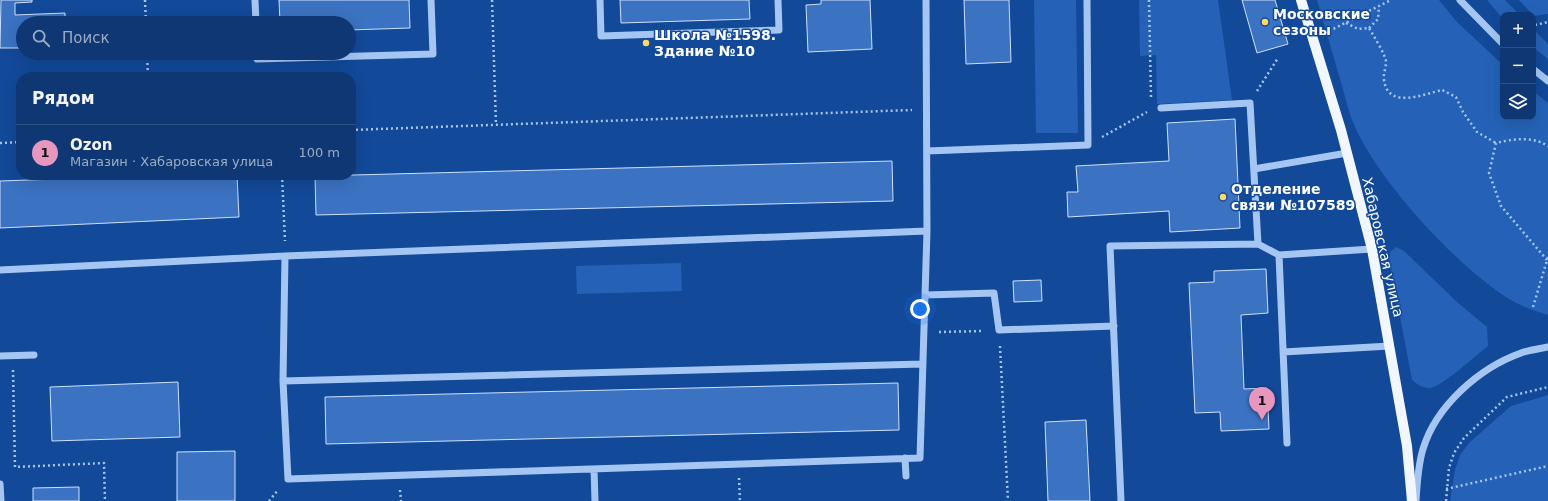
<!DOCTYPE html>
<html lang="ru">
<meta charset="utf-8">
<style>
body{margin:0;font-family:"DejaVu Sans",sans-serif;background:#1c427b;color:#f1f3f6}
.controls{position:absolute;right:12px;top:12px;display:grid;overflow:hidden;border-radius:8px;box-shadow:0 4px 16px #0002}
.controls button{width:36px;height:36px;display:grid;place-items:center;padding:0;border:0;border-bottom:1px solid #2e5185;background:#0e3773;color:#f1f3f6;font:20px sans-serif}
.you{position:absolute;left:920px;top:309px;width:14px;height:14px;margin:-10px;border:3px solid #fff;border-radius:50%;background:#1a73e8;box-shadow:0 0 0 6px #1a73e833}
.badge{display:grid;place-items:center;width:26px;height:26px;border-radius:50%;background:#e797bd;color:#111;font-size:13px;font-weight:700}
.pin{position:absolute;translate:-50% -33px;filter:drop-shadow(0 1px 2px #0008)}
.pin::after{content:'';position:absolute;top:21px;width:14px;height:12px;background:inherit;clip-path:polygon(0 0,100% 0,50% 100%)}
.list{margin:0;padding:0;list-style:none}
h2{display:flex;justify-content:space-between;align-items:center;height:52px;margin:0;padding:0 16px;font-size:17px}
h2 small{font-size:13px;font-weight:400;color:#9bacc4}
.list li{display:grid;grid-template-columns:26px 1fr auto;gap:12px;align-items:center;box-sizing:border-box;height:56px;padding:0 16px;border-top:1px solid #2e5185}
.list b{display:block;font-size:15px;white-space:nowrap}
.list p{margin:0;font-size:13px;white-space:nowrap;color:#9bacc4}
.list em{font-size:13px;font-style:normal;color:#9bacc4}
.icon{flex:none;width:22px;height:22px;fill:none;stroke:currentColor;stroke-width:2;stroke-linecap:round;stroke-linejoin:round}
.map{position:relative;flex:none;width:1548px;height:501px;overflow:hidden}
.search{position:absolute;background:#0e3773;box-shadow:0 4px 16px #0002;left:16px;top:16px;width:340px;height:44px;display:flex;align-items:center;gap:10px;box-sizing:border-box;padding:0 14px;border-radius:22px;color:#9bacc4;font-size:15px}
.panel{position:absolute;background:#0e3773;box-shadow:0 4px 16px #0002;left:16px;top:72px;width:340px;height:108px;border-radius:16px}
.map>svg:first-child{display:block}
.green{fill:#2562b7}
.building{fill:#3b72c1;stroke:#cde1fd}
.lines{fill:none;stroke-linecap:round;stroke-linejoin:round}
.path{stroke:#a5c6f3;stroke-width:2.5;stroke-dasharray:2 3;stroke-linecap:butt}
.minor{stroke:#a5c6f3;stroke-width:7}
.major{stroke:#f2f6ff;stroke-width:10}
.poi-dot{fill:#ffd868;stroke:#124999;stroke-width:1.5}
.labels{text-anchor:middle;stroke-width:3;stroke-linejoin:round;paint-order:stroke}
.poi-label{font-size:14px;font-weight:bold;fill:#fff;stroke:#124999;text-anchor:start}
.street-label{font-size:14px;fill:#fff;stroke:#124999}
</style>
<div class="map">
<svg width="1548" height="501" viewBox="0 0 1548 501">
<rect width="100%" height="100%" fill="#124999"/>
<path class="green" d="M 1034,0 L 1076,0 L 1078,133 L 1036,133 Z
M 1139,0 L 1218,0 L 1232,100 L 1157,104 L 1156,55 L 1140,56 Z
M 1317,0 L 1439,0 L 1456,21 L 1503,65 L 1503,117 L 1533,117 L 1533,91 L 1548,103 L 1548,315 C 1534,311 1521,306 1509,299 C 1456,266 1375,178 1352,120 C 1347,106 1344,92 1340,79 C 1332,52 1325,26 1317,0 Z
M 1487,0 L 1505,0 L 1520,15 L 1503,15 L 1503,19 Z
M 1519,0 L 1548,0 L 1548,14 L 1534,16 Z
M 1533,29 L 1548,44 L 1548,59 L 1533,47 Z
M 1396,247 L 1404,251 L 1457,302 L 1487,327 L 1488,346 C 1476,355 1441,388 1429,388 C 1422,388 1417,384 1412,380 L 1389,258 L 1391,251 Z
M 681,263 L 682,291 L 577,294 L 576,266 Z
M 1548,395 L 1548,501 L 1450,501 L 1455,470 L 1460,455 L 1470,442 L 1511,406 Z"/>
<path class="building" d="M 1,0 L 32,0 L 32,2 L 15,3 L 15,15 L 65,13 L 65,23 L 23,23 L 23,48 L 0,48 Z
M 279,0 L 409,0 L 410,28 L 349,30 L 349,23 L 280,23 Z
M 620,0 L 749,0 L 750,19 L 621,23 Z
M 821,0 L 870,0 L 872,49 L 808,52 L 806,5 L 821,4 Z
M 964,0 L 1009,0 L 1011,62 L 966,64 Z
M 1242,0 L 1275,0 L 1288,44 L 1257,53 Z
M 1235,119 L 1240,228 L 1170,232 L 1169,211 L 1068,217 L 1067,192 L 1078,192 L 1076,166 L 1169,161 L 1167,123 Z
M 892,161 L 893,201 L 316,215 L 315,176 Z
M 173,175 L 237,175 L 239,217 L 0,228 L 0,181 Z
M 1266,269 L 1268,313 L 1241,315 L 1244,389 L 1267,388 L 1269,429 L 1221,431 L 1220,412 L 1195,413 L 1189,283 L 1214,282 L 1214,271 Z
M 1041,280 L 1042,301 L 1014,302 L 1013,281 Z
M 178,382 L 180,437 L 52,441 L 50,387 Z
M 898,383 L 899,430 L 326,444 L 325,397 Z
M 1086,420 L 1090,501 L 1048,501 L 1045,422 Z
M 235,451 L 235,501 L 177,501 L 177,452 Z
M 79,487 L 79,501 L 33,501 L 33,488 Z"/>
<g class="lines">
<path class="path" d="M 145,0 L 146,23
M 492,0 L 496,125
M 1149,0 L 1151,97
M 1346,23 L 1358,29 L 1369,28 C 1373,35 1386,55 1386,62 C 1386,68 1383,74 1384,80 C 1388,110 1424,94 1442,90 L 1456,97 L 1463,112 L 1477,132 L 1496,143
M 1535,25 L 1548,22
M 1369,28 L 1378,19 L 1379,7
M 1329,31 L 1391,0
M 147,53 L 148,77
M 1257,91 L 1278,58
M 351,130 L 912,110
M 1102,137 L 1147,112
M 0,143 L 21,142
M 282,175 L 285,241
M 1547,260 L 1501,206 L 1489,173 L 1496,143 C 1512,139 1533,136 1548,146
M 1533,307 L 1548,257
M 939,332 L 984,331
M 1000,346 L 1008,501
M 13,370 L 15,467 L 104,463 L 105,501
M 739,478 L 740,501
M 1446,489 L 1548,466
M 400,490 L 401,501
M 269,501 L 278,490
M 1446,501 L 1449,468 L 1454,453 L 1464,438 L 1507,397 L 1548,387"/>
<path class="minor" d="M 255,0 L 256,23
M 600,0 L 601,36 L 779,30 L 778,0
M 1460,0 L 1503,44
M 257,53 L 257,59 L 433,54 L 431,0
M 1533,69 L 1548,81
M 1161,108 L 1250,103 L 1258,244 L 1279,255 L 1287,443
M 927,151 L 1088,145 L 1087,0
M 1254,169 L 1347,153
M 1279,255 L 1372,249
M 285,256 L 283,381 L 288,479 L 920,458 L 927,231 L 926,0
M 0,270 L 285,256 L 927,231
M 926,295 L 994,293 L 999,330 L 1114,326
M 1283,352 L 1390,346
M 0,356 L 34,355
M 283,381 L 923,364
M 905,458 L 906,476
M 594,469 L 595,501
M 0,484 L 1,501
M 1121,501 L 1110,246 L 1258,244
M 1416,501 C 1417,484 1418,465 1423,449 C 1436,406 1479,368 1521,353 C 1529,350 1539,349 1548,347"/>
<path class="major" d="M 1301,0 L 1341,130 L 1372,249 L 1407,446 L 1412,501"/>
</g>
<g class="poi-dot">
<circle cx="1265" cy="22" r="4"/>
<circle cx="646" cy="43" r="4"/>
<circle cx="1223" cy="197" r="4"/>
</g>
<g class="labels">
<g class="poi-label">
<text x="1273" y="19">Московские<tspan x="1273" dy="16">сезоны</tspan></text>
<text x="654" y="40">Школа №1598.<tspan x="654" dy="16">Здание №10</tspan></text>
<text x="1231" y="194">Отделение<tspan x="1231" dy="16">связи №107589</tspan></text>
</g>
<g class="street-label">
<text transform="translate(1383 247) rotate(77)" y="5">Хабаровская улица</text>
</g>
</g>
</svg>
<div class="controls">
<button>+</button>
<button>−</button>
<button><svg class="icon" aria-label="layers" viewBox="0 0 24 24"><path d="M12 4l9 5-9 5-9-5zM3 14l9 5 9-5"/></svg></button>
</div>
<div class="you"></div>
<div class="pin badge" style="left:1262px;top:420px">1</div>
<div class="search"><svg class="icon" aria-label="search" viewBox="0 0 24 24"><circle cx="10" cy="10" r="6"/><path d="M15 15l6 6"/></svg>Поиск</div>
<section class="panel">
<h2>Рядом<small></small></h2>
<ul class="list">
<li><span class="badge">1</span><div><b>Ozon</b><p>Магазин · Хабаровская улица</p></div><em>100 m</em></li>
</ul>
</section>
</div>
